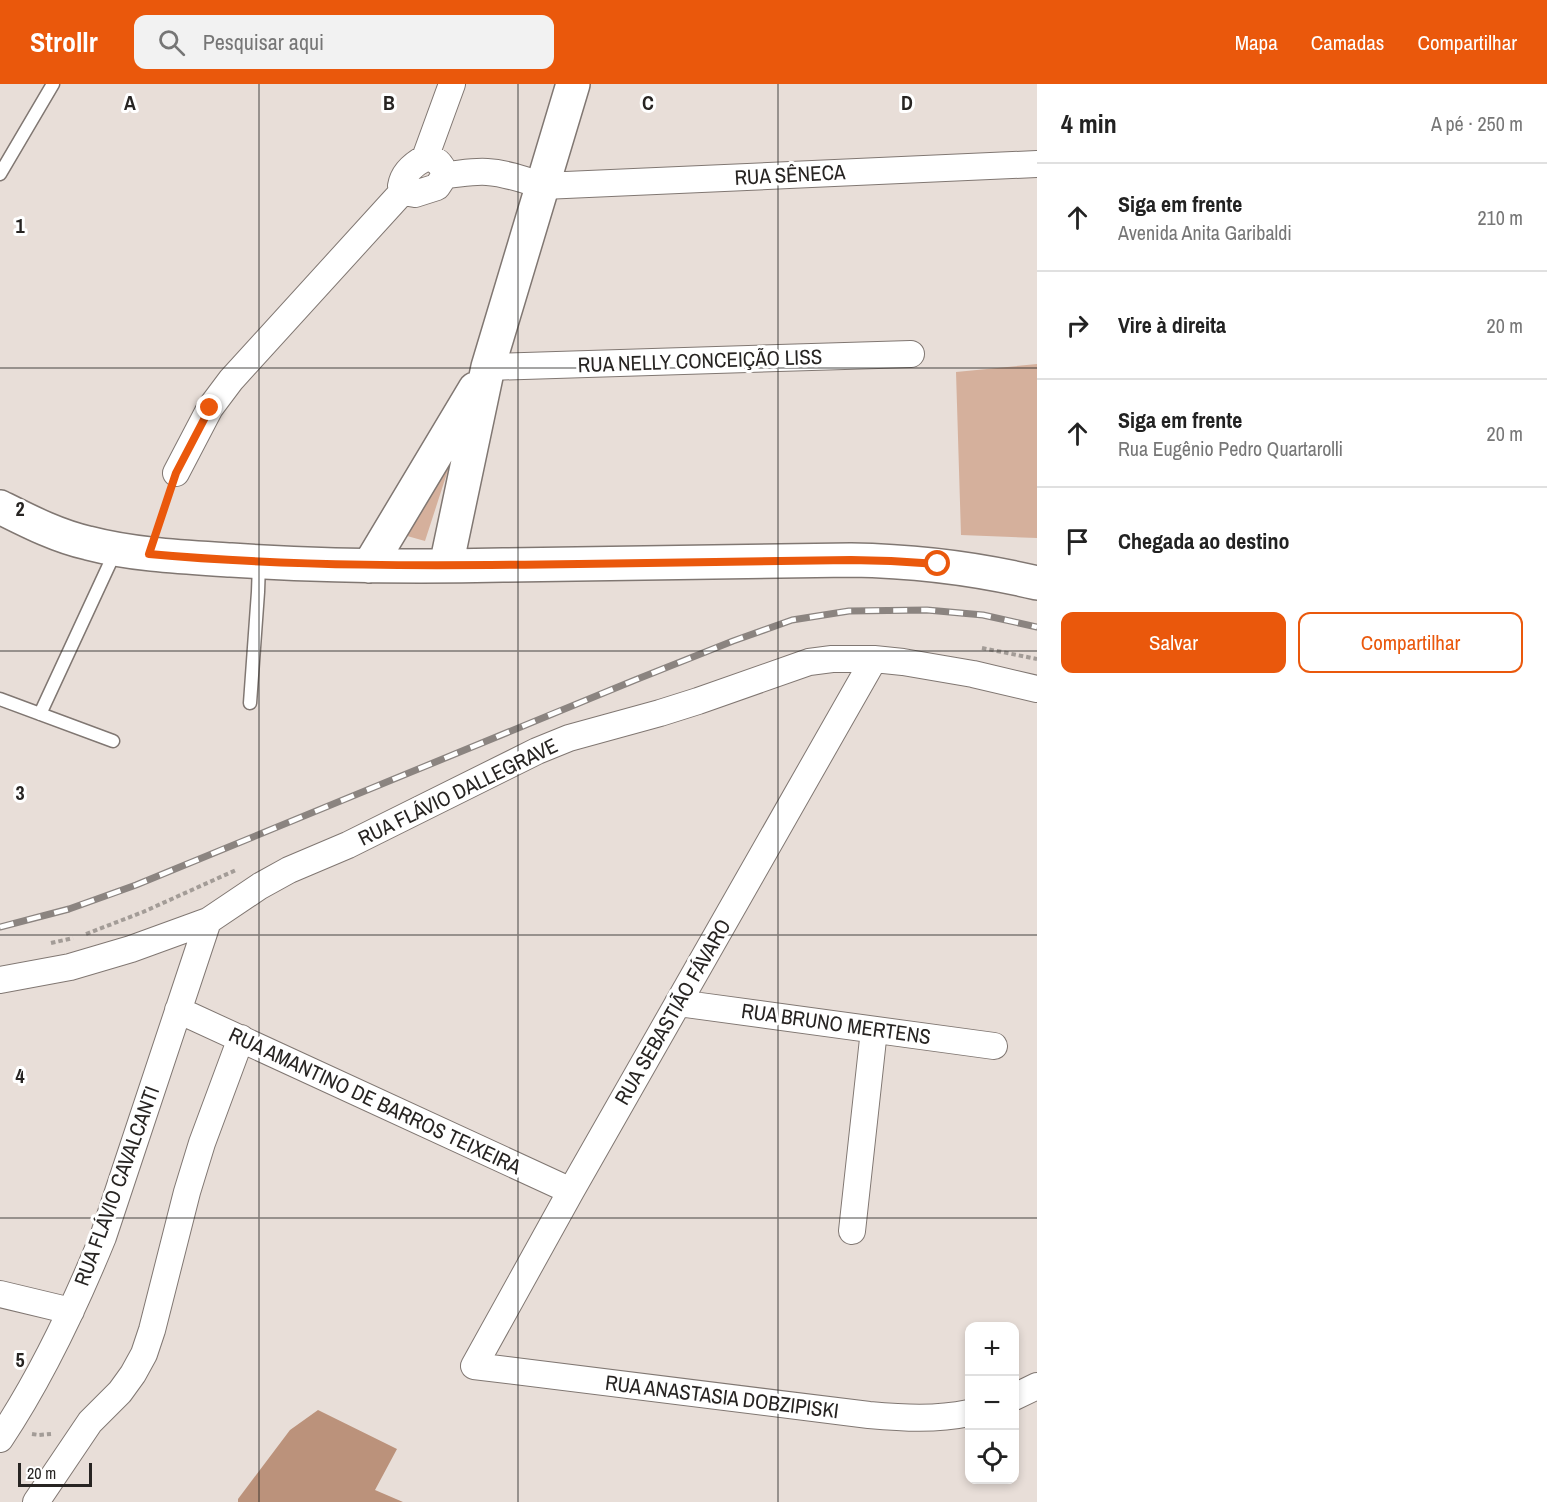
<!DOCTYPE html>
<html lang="pt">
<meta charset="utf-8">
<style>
body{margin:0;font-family:"Archivo Narrow",sans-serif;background:#f2f2f2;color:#222}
.controls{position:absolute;right:18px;bottom:18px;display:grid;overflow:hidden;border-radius:12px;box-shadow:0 3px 9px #0003}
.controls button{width:54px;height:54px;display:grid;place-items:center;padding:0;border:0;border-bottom:2px solid #e0e0e0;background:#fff;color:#222;font:30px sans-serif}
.scale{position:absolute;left:18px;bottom:15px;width:74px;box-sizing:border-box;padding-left:6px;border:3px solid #272422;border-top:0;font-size:16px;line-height:21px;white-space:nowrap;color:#272422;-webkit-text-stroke:4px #fff;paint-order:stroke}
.stop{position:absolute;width:18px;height:18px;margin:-14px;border:4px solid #ea580c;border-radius:50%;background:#fff}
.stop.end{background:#ea580c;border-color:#fff;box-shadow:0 2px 6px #0008}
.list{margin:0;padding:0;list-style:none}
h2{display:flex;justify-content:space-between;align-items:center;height:78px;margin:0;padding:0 24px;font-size:26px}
h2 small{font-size:20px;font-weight:400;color:#767676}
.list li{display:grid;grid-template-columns:39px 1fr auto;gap:18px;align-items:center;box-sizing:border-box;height:108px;padding:0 24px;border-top:2px solid #e0e0e0}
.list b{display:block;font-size:22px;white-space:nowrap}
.list p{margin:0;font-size:20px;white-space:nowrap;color:#767676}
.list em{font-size:20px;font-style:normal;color:#767676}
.actions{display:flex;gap:12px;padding:18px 24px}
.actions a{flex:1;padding:14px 0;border:2px solid #ea580c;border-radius:12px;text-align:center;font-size:21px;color:#ea580c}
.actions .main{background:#ea580c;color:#fff}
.icon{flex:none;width:33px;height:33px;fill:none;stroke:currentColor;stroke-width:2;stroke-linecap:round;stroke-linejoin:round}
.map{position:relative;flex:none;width:1037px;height:1418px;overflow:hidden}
header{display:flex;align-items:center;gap:36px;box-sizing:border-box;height:84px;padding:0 30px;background:#ea580c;color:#fff}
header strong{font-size:28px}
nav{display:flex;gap:33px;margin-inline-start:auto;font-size:21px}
.search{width:420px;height:54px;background:#f2f2f2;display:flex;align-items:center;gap:15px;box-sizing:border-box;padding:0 21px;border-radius:12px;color:#767676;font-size:22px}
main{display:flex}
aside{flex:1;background:#fff}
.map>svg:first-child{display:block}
.green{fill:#d5b09c}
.forest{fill:#bb927b}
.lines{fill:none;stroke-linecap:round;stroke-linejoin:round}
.service-casing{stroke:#807772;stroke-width:15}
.minor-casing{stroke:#807772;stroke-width:28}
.secondary-casing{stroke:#807772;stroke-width:36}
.path{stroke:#a39c97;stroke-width:4;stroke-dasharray:4.5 3;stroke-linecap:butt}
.service{stroke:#fff;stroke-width:12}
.minor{stroke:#fff;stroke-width:26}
.secondary{stroke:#fff;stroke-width:33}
.rail-casing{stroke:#8b8480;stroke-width:7}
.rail{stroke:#fff;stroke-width:4.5;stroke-dasharray:14;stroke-linecap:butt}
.route{stroke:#ea580c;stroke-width:8}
.grid{fill:none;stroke:#272422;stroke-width:1.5;stroke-opacity:0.55}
.labels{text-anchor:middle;stroke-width:6;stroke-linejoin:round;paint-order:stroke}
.street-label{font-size:21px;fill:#272422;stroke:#fff}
.grid-label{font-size:20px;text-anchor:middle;font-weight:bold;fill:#272422;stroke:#fff;stroke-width:6;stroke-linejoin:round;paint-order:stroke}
</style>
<header>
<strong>Strollr</strong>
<div class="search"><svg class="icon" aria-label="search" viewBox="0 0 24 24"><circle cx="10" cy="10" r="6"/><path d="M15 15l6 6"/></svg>Pesquisar aqui</div>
<nav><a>Mapa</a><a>Camadas</a><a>Compartilhar</a></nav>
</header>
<main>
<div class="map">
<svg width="1037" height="1418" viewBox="0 0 1037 1418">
<rect width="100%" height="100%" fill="#e8ded8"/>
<path class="green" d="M 1037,280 L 1037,454 L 961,451 L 956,288 Z
M 461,346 L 425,457 L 400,450 Z"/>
<path class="forest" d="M 318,1326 L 397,1365 L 375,1406 L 403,1418 L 238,1418 L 238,1415 L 290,1346 Z"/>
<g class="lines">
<defs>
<path id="service" d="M 0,90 L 53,0
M 0,615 L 113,657
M 250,619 L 258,508 L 259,479
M 40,630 L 116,466"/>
<path id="minor" d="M 425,74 C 436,74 442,80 445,91 L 437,103 L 415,110 L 409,109 L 404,106 L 401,102 C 403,89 414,80 425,74 Z
M 425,74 L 452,0
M 445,91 C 459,90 473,87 487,88 C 506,89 525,96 543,102 L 1037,80
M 488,283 L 911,270
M 176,389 L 210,324 L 231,296 L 404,106
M 874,575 L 571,1107 L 474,1282 L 869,1331 C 903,1334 936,1336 969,1329
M 0,896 L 70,883 L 131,865 L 208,837 L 260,802 L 289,786 L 348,761 L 537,667 L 569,654 L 660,629 L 698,617 L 809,578 L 832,575 L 874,575 L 903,578 L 973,590 L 1037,605
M 678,919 L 994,962
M 178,926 L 571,1107
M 852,1147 L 874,946
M 0,1210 L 71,1227
M 1014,1313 L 1037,1302
M 0,1355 C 42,1292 74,1224 103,1153 L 208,837
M 36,1418 L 90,1338 L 120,1308 L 133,1290 L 144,1270 L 152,1246 L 187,1108 L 202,1059 L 241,954"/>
<path id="secondary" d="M 0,423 C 28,437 57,452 88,459 C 134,471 183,473 231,476 C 321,482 412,483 503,481 C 619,480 735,478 851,476 C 916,477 974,484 1037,499
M 369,482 L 475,305
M 446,482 L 488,283 L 573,0"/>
</defs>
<use href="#service" class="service-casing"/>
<use href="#minor" class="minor-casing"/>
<use href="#secondary" class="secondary-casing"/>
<path class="path" d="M 158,442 L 168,412
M 982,564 L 1037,575
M 86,850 L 143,828 L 236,786
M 51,859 L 73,854
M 32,1350 L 39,1351 L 51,1350"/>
<use href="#service" class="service"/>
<use href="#minor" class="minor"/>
<use href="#secondary" class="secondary"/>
<defs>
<path id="rail" d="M 0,843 L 69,825 L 136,801 L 635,596 L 733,557 L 792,536 L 849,527 L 927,526 L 983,531 L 1037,543"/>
</defs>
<use href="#rail" class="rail-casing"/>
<use href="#rail" class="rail"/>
</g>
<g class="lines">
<path class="route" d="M 210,324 L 176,389 L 149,470 C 292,483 436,482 579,480 C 670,479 760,477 851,476 L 891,477 L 938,480"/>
</g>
<path class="grid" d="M 259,0 L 259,1418M 518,0 L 518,1418M 778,0 L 778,1418M 0,284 L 1037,284M 0,567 L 1037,567M 0,851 L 1037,851M 0,1134 L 1037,1134"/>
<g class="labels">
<g class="street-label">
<text transform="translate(790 91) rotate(-3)" y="7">RUA SÊNECA</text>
<text transform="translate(700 277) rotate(-2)" y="7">RUA NELLY CONCEIÇÃO LISS</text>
<text transform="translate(458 708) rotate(-26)" y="7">RUA FLÁVIO DALLEGRAVE</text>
<text transform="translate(673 928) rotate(-60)" y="7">RUA SEBASTIÃO FÁVARO</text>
<text transform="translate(836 940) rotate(8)" y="7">RUA BRUNO MERTENS</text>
<text transform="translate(375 1017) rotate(25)" y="7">RUA AMANTINO DE BARROS TEIXEIRA</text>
<text transform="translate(117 1102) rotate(-70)" y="7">RUA FLÁVIO CAVALCANTI</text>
<text transform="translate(722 1313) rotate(7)" y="7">RUA ANASTASIA DOBZIPISKI</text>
</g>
</g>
<g class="grid-label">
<text x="130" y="26">A</text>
<text x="389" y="26">B</text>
<text x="648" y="26">C</text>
<text x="907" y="26">D</text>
<text x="20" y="149">1</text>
<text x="20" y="432">2</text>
<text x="20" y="716">3</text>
<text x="20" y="999">4</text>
<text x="20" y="1283">5</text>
</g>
</svg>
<div class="controls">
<button>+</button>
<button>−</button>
<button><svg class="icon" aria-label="locate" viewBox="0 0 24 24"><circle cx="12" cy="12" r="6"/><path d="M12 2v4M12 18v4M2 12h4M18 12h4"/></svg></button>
</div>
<div class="scale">20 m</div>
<div class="stop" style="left:938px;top:480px"></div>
<div class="stop end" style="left:210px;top:324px"></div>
</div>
<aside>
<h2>4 min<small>A pé · 250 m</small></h2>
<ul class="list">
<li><svg class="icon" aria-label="ahead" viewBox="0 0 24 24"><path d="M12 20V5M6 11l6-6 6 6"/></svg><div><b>Siga em frente</b><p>Avenida Anita Garibaldi</p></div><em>210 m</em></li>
<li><svg class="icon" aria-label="right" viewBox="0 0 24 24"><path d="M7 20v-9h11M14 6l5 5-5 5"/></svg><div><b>Vire à direita</b></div><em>20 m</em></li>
<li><svg class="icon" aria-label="ahead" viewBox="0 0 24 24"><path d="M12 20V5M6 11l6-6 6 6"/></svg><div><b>Siga em frente</b><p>Rua Eugênio Pedro Quartarolli</p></div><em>20 m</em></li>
<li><svg class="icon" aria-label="arrive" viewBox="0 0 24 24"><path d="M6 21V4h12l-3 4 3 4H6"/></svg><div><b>Chegada ao destino</b></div></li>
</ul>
<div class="actions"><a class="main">Salvar</a><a>Compartilhar</a></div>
</aside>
</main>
